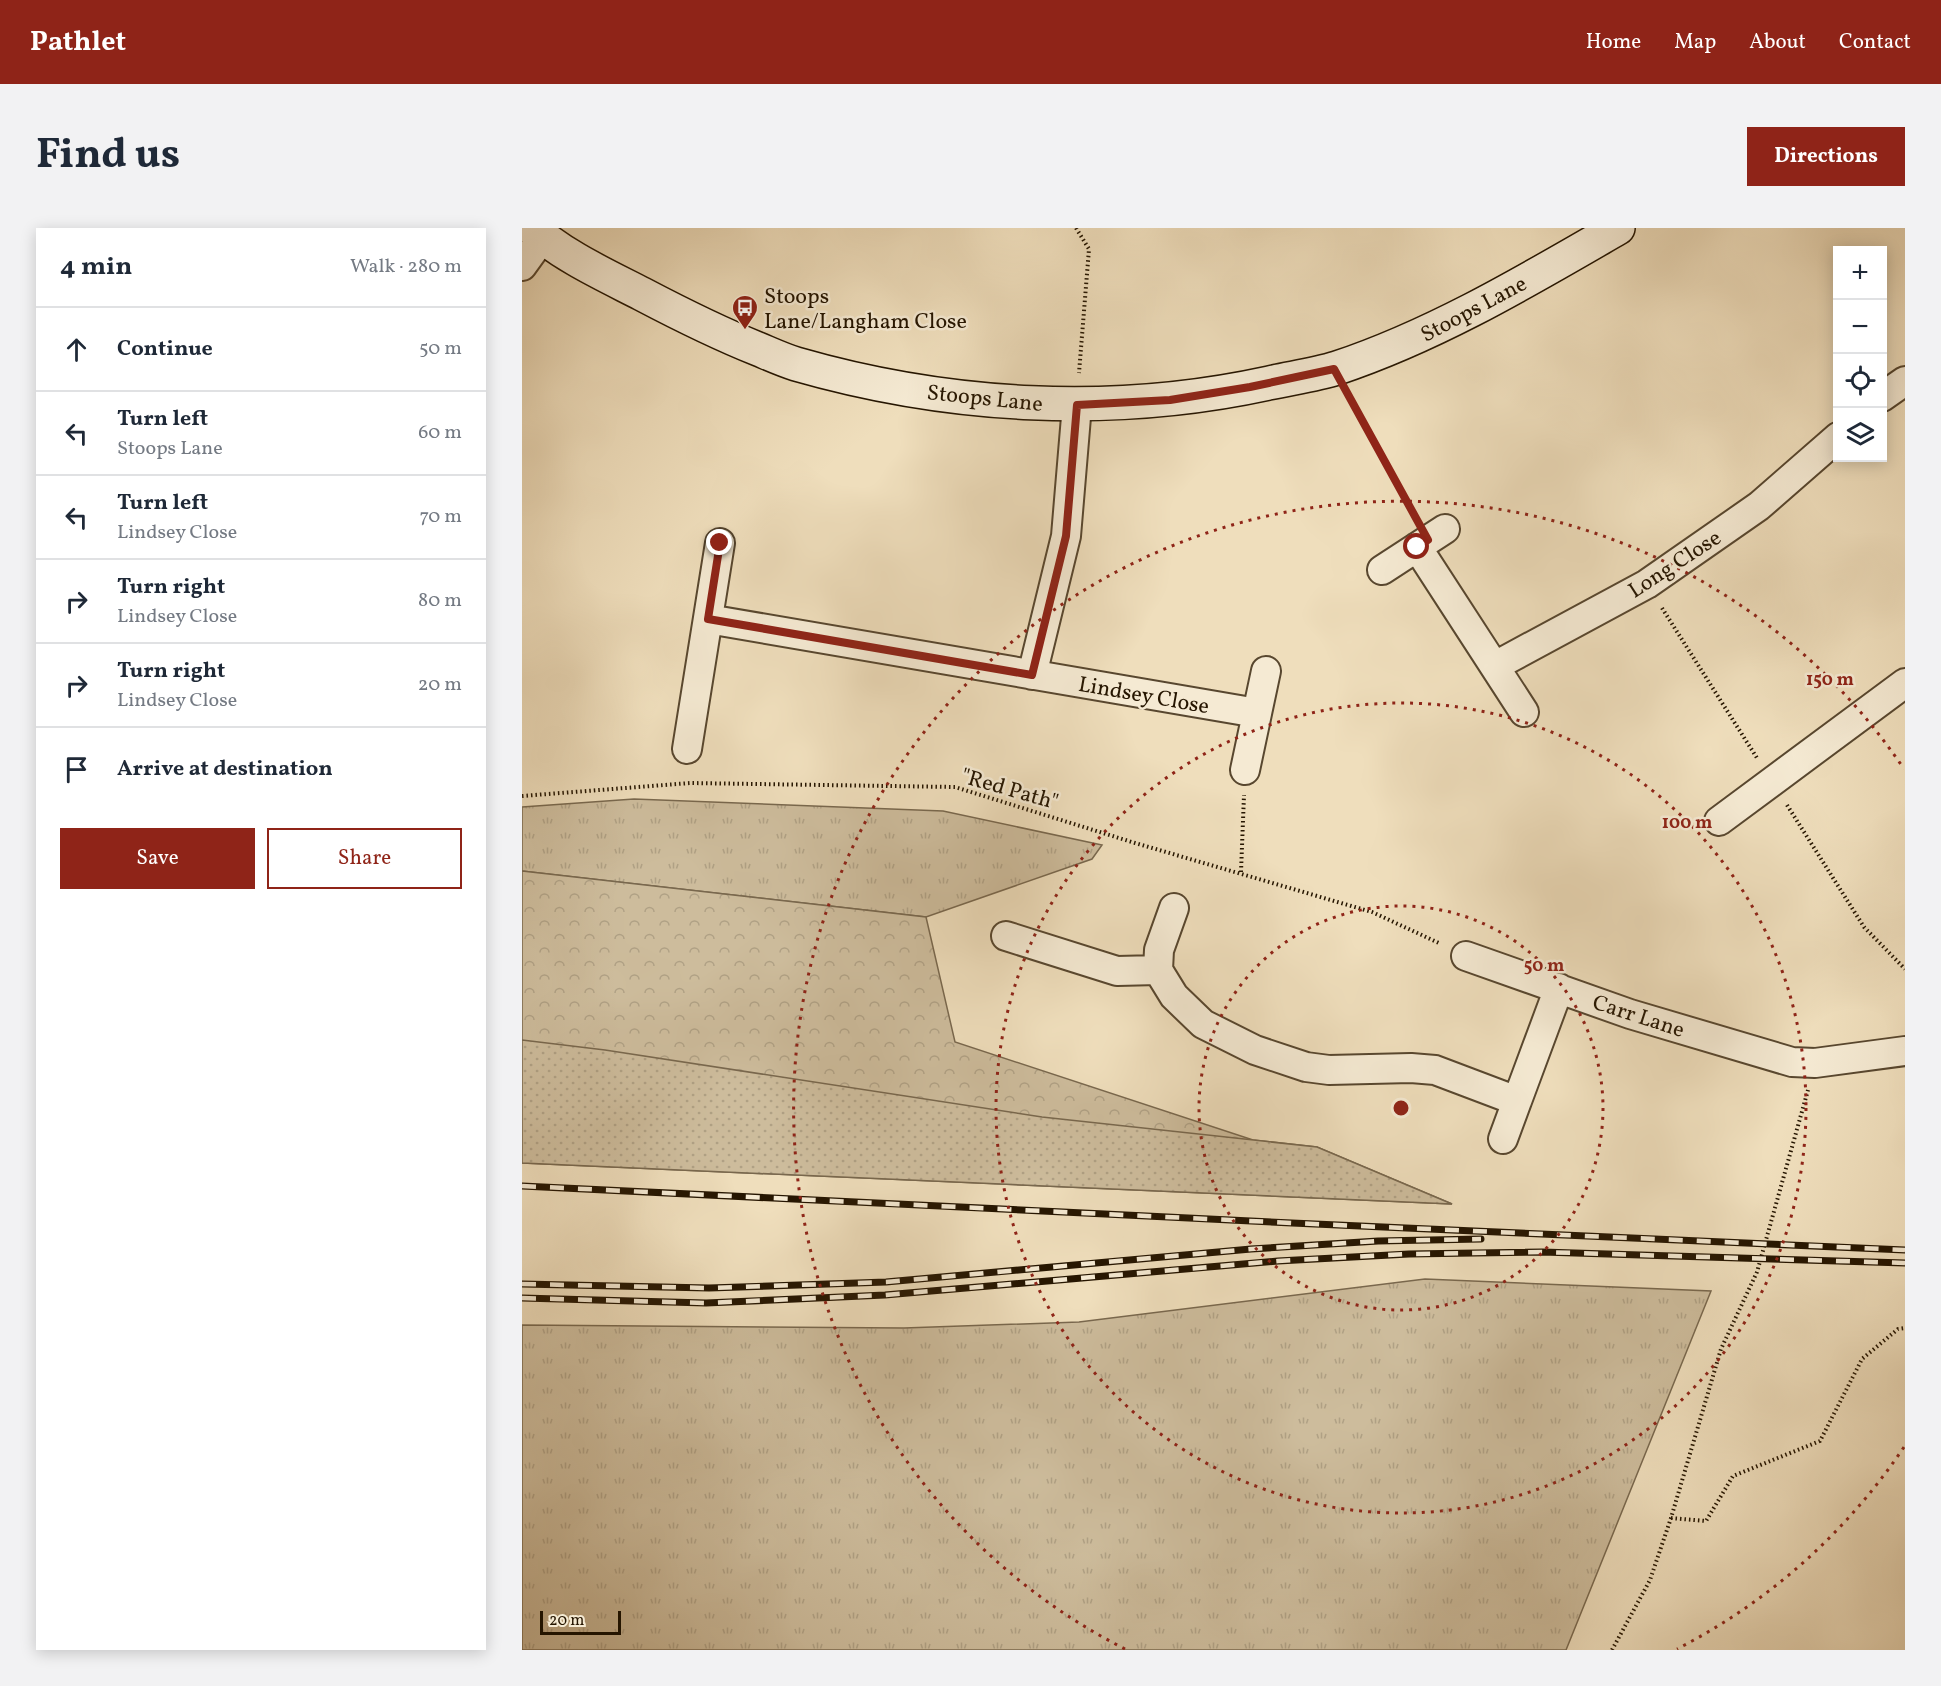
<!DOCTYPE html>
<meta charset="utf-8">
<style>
body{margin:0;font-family:Vollkorn,serif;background:#f2f2f3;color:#1f2937}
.controls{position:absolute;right:18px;top:18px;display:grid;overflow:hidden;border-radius:0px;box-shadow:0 3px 15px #0003}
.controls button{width:54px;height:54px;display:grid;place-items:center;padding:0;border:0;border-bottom:2px solid #e0e1e3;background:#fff;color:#1f2937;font:30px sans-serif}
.scale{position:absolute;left:18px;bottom:15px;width:81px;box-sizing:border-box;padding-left:6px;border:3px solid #251500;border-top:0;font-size:16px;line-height:21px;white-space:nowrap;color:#251500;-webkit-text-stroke:4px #f5ead3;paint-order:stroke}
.stop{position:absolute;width:18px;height:18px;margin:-14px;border:4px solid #8f2418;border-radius:50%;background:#fff}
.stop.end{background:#8f2418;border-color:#fff;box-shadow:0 2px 6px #0008}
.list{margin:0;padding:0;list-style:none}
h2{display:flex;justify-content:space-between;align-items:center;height:78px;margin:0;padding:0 24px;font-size:26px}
h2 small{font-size:20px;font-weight:400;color:#747a83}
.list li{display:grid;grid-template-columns:39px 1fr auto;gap:18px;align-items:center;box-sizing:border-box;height:84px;padding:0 24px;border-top:2px solid #e0e1e3}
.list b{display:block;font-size:22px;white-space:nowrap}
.list p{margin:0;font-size:20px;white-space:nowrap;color:#747a83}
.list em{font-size:20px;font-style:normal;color:#747a83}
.actions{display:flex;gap:12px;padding:18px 24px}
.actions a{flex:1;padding:14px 0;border:2px solid #8f2418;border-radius:0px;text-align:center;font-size:21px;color:#8f2418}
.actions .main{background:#8f2418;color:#fff}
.icon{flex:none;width:33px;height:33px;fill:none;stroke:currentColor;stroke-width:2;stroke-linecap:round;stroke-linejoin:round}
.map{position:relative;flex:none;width:1383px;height:1422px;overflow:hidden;border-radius:0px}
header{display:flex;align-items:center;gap:36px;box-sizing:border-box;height:84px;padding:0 30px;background:#8f2418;color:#fff}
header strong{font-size:28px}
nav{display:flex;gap:33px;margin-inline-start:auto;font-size:21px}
.intro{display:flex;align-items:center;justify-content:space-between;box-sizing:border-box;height:144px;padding:0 36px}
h1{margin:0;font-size:42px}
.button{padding:15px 27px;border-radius:0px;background:#8f2418;color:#fff;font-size:21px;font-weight:700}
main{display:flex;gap:36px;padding:0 36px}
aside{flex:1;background:#fff;border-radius:0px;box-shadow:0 3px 15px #0003}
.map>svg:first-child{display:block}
.grass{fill:url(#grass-tufts);stroke:#79684e;stroke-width:1.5}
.forest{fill:url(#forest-crowns);stroke:#79684e;stroke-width:1.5}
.park{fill:url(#park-dots);stroke:#79684e;stroke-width:1.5}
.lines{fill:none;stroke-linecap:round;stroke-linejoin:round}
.street-casing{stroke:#58472f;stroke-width:32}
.secondary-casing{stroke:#251500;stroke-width:36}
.path{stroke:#251500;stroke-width:4;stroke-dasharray:1.5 3;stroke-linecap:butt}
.street{stroke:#f5ead3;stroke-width:28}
.secondary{stroke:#f5ead3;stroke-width:33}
.rail-casing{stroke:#251500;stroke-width:7}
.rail{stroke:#f5ead3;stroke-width:4.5;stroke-dasharray:14;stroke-linecap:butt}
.route{stroke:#8f2418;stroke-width:8}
.ring{fill:none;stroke:#8f2418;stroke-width:3;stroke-dasharray:3 6}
.labels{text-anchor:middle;stroke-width:5;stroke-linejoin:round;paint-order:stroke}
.poi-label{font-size:22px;fill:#251500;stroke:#f5ead3;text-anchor:start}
.street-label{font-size:22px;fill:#251500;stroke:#f5ead3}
.centre{fill:#8f2418;stroke:#f5ead3;stroke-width:3}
.ring-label{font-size:18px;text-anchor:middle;font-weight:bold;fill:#8f2418;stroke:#f5ead3;stroke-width:5;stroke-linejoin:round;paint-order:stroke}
</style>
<header>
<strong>Pathlet</strong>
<nav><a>Home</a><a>Map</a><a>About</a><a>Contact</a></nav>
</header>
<div class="intro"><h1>Find us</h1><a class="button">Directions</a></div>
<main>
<aside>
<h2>4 min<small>Walk · 280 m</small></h2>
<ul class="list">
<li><svg class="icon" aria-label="ahead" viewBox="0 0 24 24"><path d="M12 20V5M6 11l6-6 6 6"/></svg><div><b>Continue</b></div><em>50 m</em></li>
<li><svg class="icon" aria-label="left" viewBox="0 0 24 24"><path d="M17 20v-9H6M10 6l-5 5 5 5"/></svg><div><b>Turn left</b><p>Stoops Lane</p></div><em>60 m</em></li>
<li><svg class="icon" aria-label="left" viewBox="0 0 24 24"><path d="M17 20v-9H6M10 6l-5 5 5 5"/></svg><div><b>Turn left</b><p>Lindsey Close</p></div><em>70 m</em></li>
<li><svg class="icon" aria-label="right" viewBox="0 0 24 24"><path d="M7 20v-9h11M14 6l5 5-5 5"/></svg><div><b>Turn right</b><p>Lindsey Close</p></div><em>80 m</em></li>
<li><svg class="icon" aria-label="right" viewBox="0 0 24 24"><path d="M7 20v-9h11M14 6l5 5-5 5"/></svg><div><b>Turn right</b><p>Lindsey Close</p></div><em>20 m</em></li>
<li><svg class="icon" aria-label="arrive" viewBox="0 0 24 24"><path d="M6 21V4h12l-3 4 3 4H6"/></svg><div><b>Arrive at destination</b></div></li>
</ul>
<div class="actions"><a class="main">Save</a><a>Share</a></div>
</aside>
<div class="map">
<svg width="1383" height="1422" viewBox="0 0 1383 1422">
<defs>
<pattern id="grass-tufts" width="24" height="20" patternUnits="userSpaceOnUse" patternTransform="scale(1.5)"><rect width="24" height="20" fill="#cdbc9c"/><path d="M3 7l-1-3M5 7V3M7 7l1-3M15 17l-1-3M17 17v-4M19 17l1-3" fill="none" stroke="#b0a185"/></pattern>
<pattern id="forest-crowns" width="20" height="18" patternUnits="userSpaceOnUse" patternTransform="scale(1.5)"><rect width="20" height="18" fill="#cdbc9c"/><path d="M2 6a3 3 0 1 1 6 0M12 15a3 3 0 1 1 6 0" fill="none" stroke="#b0a185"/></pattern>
<pattern id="park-dots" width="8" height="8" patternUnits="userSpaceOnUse" patternTransform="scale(1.5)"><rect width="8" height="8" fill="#cdbc9c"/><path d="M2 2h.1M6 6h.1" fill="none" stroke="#b0a185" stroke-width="1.8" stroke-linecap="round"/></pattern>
</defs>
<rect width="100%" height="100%" fill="#efdebc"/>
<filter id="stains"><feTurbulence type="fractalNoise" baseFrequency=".00333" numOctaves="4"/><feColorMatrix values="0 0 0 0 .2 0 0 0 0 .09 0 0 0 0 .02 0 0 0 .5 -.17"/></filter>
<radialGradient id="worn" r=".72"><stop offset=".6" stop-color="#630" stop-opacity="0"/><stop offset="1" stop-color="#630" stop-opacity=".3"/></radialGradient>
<path class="grass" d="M 112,571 L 421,583 L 580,617 L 570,631 L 404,689 L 0,643 L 0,579 Z
M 903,1051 L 1189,1063 L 1044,1422 L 0,1422 L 0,1097 L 382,1100 L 557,1094 Z"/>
<path class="forest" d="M 0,643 L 404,689 L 433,814 L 731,912 L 795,919 L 930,976 L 0,935 Z"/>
<path class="park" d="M 0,812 L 83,822 L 520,889 L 795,919 L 930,976 L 0,935 Z"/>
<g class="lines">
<defs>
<path id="street" d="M 0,38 L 21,9
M 1360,169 L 1383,153
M 895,319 L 1002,484
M 860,342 L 923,301
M 186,391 L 735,485
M 973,438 L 1125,356 L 1237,278 L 1316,209
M 510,447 L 544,308 L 555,177
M 165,521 L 198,315
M 723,542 L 744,443
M 1197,593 L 1383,455
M 652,680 L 637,722 L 636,742 L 652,768 L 681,796 L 733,822 L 784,839 L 807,842 L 889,840 L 913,842 L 995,873 L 1037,760
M 484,708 L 595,743 L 636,742
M 944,728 L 1108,786 L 1270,834 L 1293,835 L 1383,823
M 981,911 L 995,873"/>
<path id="secondary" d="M 10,0 C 41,28 83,47 120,66 C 158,86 196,105 236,121 C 248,126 261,132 274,136 C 427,180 591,189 747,155 C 769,150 793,147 815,140 C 914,107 1006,52 1096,0"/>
</defs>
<use href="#street" class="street-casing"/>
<use href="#secondary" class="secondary-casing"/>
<path class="path" d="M 554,0 L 567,21 L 557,145
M 825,166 L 892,288
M 1140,380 L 1235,530
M 0,568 L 168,555 L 433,559 L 613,615 L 850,684 L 919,716
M 1265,577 L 1342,699 L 1383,741
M 719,644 L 722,567
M 1149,1290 L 1184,1293 L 1211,1248 L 1298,1213 L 1340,1131 L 1376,1101 L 1383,1100
M 1090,1422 L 1128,1352 L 1149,1290 L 1199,1121 L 1235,1044 L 1286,862"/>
<use href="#street" class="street"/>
<use href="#secondary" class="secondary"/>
<defs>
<path id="rail" d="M 0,958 L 770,995 L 1383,1022
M 0,1056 L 187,1060 L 364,1054 L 729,1021 L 856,1013 L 959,1011
M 0,1070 L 184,1075 L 363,1067 L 756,1033 L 887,1026 L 1020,1024 L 1383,1035"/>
</defs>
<use href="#rail" class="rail-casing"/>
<use href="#rail" class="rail"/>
</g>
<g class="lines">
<path class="route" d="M 198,315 L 186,391 L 510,447 L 544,308 L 555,177 L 648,172 L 728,159 L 812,141 L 906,312 L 895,319"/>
</g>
<g class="ring">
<circle cx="879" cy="880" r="202"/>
<circle cx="879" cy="880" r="405"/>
<path d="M1382 1219A607 607 0 0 1 1155 1421M603 1421A607 607 0 1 1 1382 541"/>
</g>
<defs>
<symbol id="bus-pin" viewBox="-11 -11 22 30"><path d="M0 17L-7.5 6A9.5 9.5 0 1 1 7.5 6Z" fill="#8f2418" stroke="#f5ead3"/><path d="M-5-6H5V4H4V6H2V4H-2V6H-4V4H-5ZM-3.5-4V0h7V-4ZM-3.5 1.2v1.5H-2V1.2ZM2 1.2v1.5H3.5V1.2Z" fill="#fff"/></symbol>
</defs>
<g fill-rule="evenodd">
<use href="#bus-pin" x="208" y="65" width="30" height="40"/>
</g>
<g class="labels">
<g class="poi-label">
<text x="242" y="75">Stoops<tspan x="242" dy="25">Lane/Langham Close</tspan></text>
</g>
<g class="street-label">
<text transform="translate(951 80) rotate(-28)" y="8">Stoops Lane</text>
<text transform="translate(463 169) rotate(6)" y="8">Stoops Lane</text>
<text transform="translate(1152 335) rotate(-33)" y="8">Long Close</text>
<text transform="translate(622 466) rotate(10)" y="8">Lindsey Close</text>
<text transform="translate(488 560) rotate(16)" y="8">"Red Path"</text>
<text transform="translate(1117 787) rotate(18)" y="8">Carr Lane</text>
</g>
</g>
<circle cx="879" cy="880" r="9" class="centre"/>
<g class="ring-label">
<text x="1308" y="457">150 m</text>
<text x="1165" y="600">100 m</text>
<text x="1022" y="743">50 m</text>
</g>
<rect width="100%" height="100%" filter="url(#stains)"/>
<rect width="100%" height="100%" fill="url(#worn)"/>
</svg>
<div class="controls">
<button>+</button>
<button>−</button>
<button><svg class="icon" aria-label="locate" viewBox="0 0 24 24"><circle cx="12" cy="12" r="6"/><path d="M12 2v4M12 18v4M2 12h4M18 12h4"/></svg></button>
<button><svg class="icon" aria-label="layers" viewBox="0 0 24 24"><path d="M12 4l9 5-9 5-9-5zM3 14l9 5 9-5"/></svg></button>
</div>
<div class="scale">20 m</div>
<div class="stop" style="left:895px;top:319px"></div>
<div class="stop end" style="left:198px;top:315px"></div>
</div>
</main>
